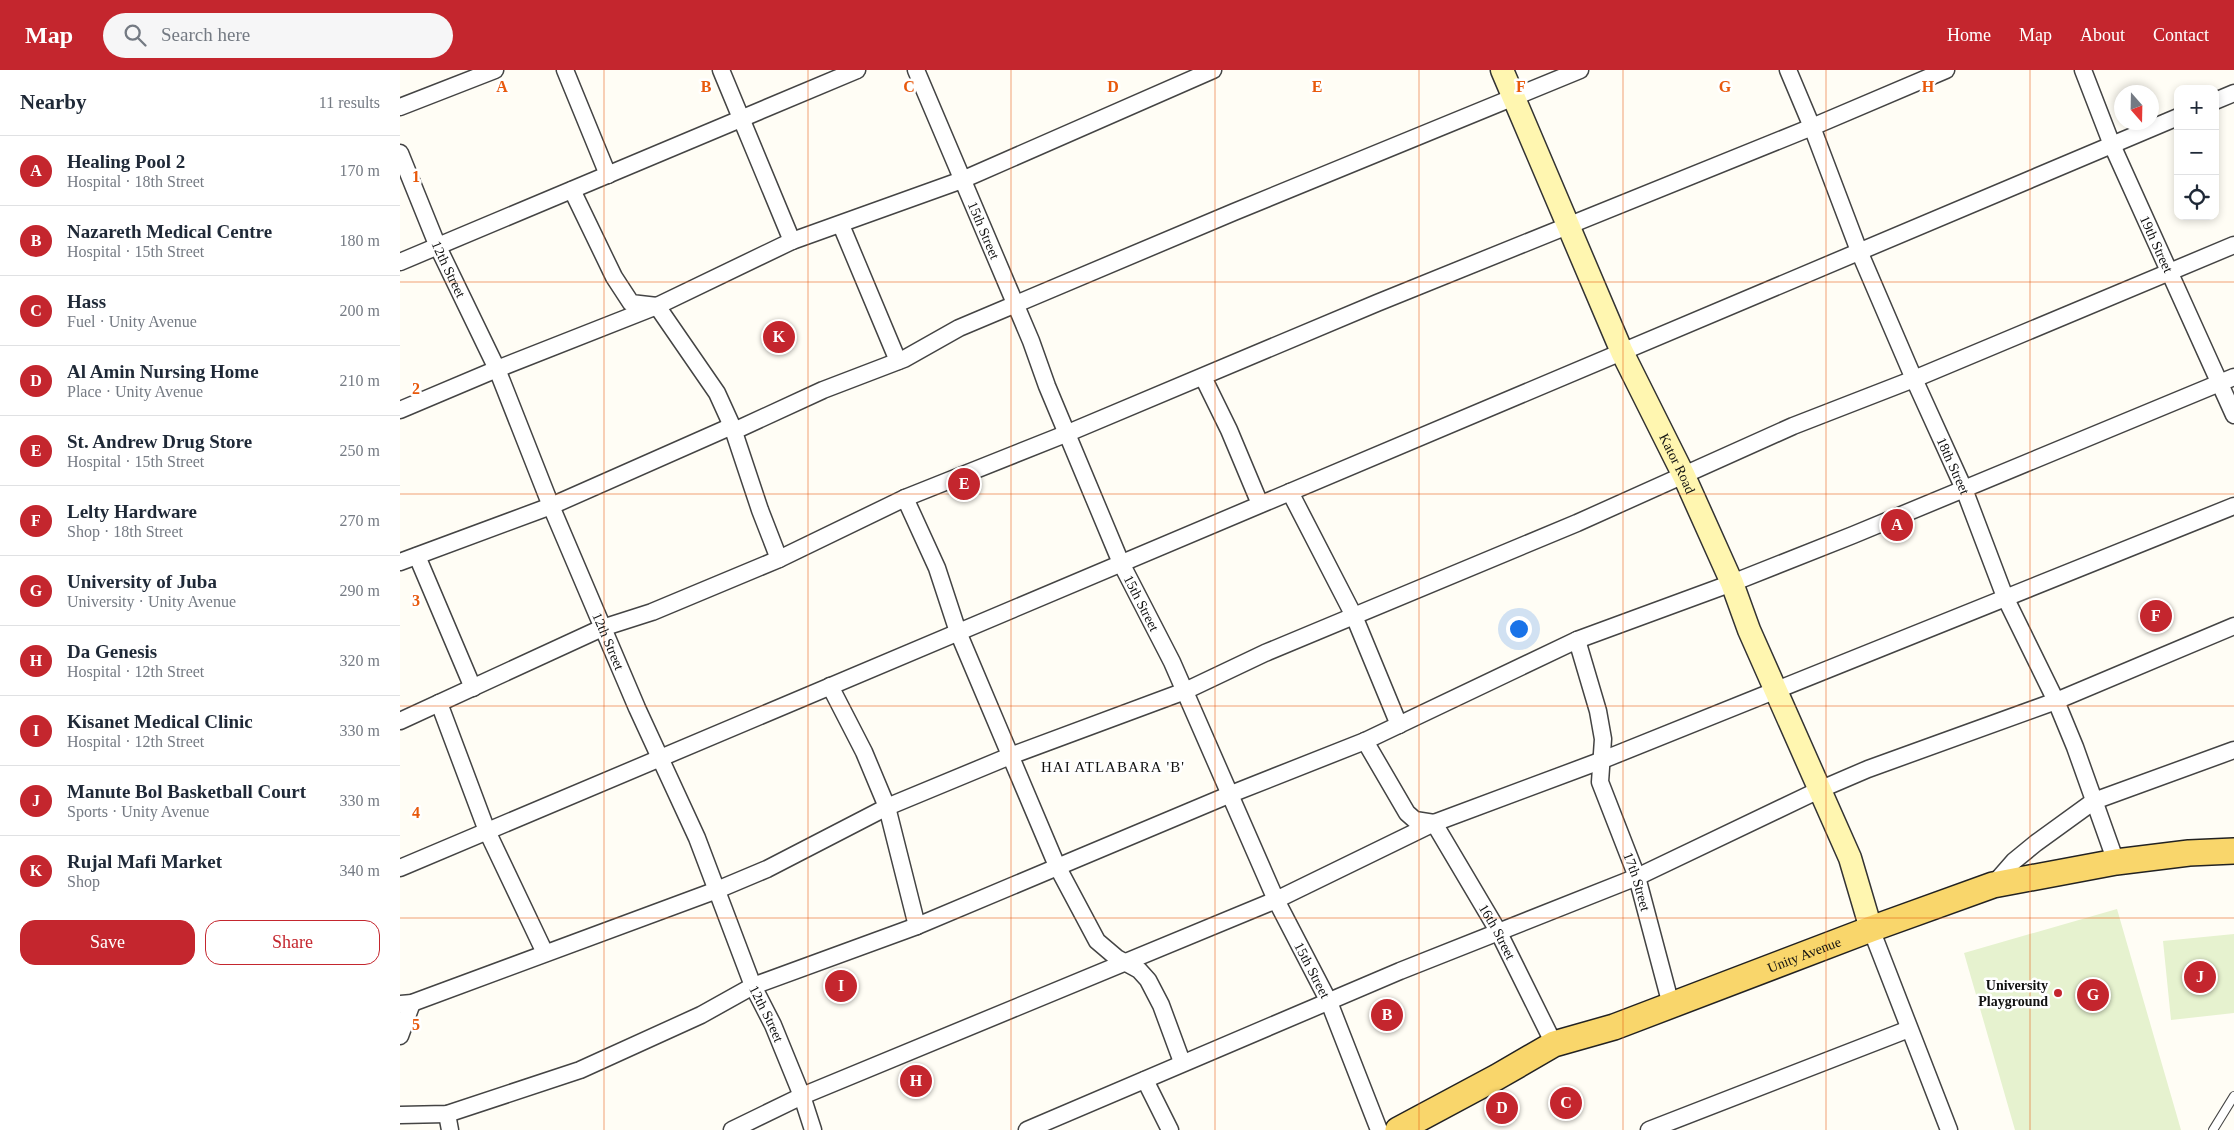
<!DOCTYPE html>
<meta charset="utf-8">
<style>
body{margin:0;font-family:"Times New Roman",serif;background:#f6f6f7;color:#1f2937}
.controls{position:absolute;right:15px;top:15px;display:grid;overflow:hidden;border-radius:10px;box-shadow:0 2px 8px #0003}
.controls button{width:45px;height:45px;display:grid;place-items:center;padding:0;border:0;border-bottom:1px solid #e0e1e3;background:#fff;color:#1f2937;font:25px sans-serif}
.compass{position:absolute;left:1714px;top:15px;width:45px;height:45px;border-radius:50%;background:#fff;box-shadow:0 2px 8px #0003;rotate:160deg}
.you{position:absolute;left:1118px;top:558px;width:18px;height:18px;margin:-12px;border:4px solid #fff;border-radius:50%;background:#1a73e8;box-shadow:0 0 0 8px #1a73e833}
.badge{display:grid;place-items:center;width:32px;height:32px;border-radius:50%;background:#c4262e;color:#fff;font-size:16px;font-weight:700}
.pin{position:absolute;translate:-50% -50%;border:2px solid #fff;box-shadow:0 1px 5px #0006}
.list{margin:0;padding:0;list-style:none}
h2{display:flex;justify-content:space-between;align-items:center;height:65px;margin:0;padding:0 20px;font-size:21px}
h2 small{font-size:16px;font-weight:400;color:#747a83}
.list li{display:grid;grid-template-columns:32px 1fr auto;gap:15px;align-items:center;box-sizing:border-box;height:70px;padding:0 20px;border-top:1px solid #e0e1e3}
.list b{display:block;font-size:19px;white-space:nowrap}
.list p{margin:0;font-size:16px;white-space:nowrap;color:#747a83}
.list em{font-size:16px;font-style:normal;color:#747a83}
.actions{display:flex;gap:10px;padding:15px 20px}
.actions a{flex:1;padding:11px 0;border:1px solid #c4262e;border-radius:15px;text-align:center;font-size:18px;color:#c4262e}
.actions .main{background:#c4262e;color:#fff}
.icon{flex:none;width:28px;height:28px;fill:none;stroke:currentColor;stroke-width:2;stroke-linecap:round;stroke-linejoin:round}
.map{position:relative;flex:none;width:1834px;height:1060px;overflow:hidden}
header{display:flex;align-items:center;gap:30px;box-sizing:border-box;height:70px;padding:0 25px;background:#c4262e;color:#fff}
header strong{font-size:24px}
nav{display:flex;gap:28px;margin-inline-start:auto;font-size:18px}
.search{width:350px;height:45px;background:#f6f6f7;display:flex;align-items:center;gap:12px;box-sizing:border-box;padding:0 18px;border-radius:28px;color:#747a83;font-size:19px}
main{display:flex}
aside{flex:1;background:#fff}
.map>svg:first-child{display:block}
.pitch{fill:#e6f2cf}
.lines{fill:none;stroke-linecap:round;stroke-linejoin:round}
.lane-casing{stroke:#444;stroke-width:10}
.street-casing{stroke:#444;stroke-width:19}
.secondary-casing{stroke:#333;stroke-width:25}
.primary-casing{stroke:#222;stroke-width:28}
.lane{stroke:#fff;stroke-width:8}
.street{stroke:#fff;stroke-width:16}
.secondary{stroke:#fff6b0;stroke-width:22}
.primary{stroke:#f9d66b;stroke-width:25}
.grid{fill:none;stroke:#e8590c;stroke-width:1;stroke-opacity:0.55}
.poi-dot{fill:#c4262e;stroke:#fff;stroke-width:2}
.labels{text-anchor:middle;stroke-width:5;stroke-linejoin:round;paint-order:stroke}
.street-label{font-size:14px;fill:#111;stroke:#fff}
.poi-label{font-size:14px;font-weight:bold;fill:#111;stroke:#fff;text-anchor:end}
.neighbourhood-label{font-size:15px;letter-spacing:1px;fill:#111;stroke:#fff}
.grid-label{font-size:16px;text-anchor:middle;font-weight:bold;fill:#e8590c;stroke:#fff;stroke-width:5;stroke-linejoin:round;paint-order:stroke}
</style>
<header>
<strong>Map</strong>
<div class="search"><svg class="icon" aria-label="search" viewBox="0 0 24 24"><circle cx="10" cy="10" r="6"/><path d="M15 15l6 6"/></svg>Search here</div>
<nav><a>Home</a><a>Map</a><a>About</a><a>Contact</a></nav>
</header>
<main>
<aside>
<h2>Nearby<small>11 results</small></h2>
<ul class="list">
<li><span class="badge">A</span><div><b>Healing Pool 2</b><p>Hospital · 18th Street</p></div><em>170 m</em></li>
<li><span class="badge">B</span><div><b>Nazareth Medical Centre</b><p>Hospital · 15th Street</p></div><em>180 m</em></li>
<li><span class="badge">C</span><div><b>Hass</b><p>Fuel · Unity Avenue</p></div><em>200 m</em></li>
<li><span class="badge">D</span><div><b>Al Amin Nursing Home</b><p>Place · Unity Avenue</p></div><em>210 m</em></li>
<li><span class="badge">E</span><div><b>St. Andrew Drug Store</b><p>Hospital · 15th Street</p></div><em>250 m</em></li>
<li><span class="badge">F</span><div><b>Lelty Hardware</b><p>Shop · 18th Street</p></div><em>270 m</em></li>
<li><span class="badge">G</span><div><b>University of Juba</b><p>University · Unity Avenue</p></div><em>290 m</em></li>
<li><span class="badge">H</span><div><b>Da Genesis</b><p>Hospital · 12th Street</p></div><em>320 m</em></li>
<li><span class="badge">I</span><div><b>Kisanet Medical Clinic</b><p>Hospital · 12th Street</p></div><em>330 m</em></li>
<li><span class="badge">J</span><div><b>Manute Bol Basketball Court</b><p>Sports · Unity Avenue</p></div><em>330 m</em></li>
<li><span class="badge">K</span><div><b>Rujal Mafi Market</b><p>Shop</p></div><em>340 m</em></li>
</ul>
<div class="actions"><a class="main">Save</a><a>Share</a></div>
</aside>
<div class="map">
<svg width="1834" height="1060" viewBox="0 0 1834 1060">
<rect width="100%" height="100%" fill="#fffdf5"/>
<path class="pitch" d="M 1717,839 L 1781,1060 L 1615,1060 L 1564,883 Z
M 1834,864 L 1834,943 L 1771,950 L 1763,871 Z"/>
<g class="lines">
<defs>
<path id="lane" d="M 1813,1060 L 1834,1026"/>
<g id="street">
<path d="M 165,0 L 208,105"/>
<path d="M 321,0 L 392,171"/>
<path id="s1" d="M 516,0 L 631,271 L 647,316 L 721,493 L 772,592 L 876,830 L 929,932 L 979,1060"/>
<path id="s2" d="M 1388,0 L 1412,57 L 1459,181 L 1514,309 L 1564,419 L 1605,527 L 1656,631 L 1675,677 L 1716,792"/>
<path id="s3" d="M 1683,0 L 1712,75 L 1834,345"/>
<path d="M 1815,31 L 1834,23"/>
<path d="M 0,37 L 95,0"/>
<path id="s4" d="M 0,83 L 38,177 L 97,299 L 151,436 L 237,638 L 297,768 L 353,916 L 373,955 L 402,1026 L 413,1060"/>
<path d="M 172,120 L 214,207 L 231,233 L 257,236 L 317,323 L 332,356 L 360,440 L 379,489"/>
<path d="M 441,155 L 498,291"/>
<path d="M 0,192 L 457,0"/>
<path d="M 803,307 L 829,360 L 860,434"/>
<path d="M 0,340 L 97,299 L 257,236 L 392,171 L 562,110 L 813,0"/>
<path d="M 334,361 L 423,320 L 504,289 L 559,258 L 834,142 L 1180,0"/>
<path d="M 890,422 L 954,546 L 999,655"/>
<path d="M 505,428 L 537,498 L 558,562 L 657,796 L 697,871 L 717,888 L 739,900 L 748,910 L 761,935 L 782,992"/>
<path d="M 17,486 L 73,618"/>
<path d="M 0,492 L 151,436 L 332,356"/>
<path id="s5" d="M 1177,570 L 1198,641 L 1203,669 L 1200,712 L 1237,807 L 1271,935"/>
<path d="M 430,616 L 464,682 L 487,737 L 517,856"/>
<path d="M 39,633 L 87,761 L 145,883"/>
<path d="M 0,651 L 202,558 L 252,542 L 379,489 L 505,428 L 668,363 L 977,233 L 1412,57 L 1546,0"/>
<path id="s6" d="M 965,671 L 1007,743 L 1015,750 L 1034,753 L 1098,861 L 1154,974"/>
<path d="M 0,798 L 1778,47"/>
<path d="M 1593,815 L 1614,791 L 1636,773 L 1694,731 L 1834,680"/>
<path d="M 1471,859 L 1549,1060"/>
<path d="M 0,934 L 12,933 L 317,820 L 367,799 L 487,737 L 610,686 L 785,621 L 865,583 L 1177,453 L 1393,356 L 1514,309 L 1834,175"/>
<path d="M 0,966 L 12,933"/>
<path d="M 745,1010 L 770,1060"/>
<path d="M 47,1044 L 50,1060"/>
<path d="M 0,1045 L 47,1044 L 180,1000 L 301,945 L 353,916 L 517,856 L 831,724 L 965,671 L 1177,570 L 1332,513 L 1453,465 L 1834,307"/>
<path d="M 332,1060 L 402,1026 L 876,830 L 1034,753 L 1200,691 L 1834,436"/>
<path d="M 627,1060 L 1000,901 L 1237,807 L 1419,720 L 1468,699 L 1656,631 L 1834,556"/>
<path d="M 1249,1060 L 1509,959"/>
</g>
<g id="secondary">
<path id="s7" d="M 1102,0 L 1222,282 L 1284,406 L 1332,513 L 1349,560 L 1450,788 L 1471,859"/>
</g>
<g id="primary">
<path id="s8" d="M 998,1060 L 1097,1007 L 1154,974 L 1214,957 L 1471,859 L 1593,815 L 1716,792 L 1789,783 L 1834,781"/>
</g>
</defs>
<use href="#lane" class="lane-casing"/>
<use href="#street" class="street-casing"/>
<use href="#secondary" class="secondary-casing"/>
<use href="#primary" class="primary-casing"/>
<use href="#lane" class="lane"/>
<use href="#street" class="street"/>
<use href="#secondary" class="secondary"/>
<use href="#primary" class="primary"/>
</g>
<path class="grid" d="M 204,0 L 204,1060M 408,0 L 408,1060M 611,0 L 611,1060M 815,0 L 815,1060M 1019,0 L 1019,1060M 1223,0 L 1223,1060M 1426,0 L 1426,1060M 1630,0 L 1630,1060M 0,212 L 1834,212M 0,424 L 1834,424M 0,636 L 1834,636M 0,848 L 1834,848"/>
<circle class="poi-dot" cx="1658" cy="923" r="5"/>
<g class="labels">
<g class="street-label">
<text dy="5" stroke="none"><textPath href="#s1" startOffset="174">15th Street</textPath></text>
<text dy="5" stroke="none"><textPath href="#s3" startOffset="189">19th Street</textPath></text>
<text dy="5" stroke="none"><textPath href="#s4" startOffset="126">12th Street</textPath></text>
<text dy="5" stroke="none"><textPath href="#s7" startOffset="431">Kator Road</textPath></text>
<text dy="5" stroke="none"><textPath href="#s2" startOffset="429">18th Street</textPath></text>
<text dy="5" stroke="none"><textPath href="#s1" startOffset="579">15th Street</textPath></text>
<text dy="5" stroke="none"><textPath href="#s4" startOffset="531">12th Street</textPath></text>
<text dy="5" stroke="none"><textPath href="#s5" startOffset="252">17th Street</textPath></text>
<text dy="5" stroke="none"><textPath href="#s6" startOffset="239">16th Street</textPath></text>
<text dy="5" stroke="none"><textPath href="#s8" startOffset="444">Unity Avenue</textPath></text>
<text dy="5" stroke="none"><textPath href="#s1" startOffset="984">15th Street</textPath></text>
<text dy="5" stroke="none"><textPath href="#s4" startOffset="936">12th Street</textPath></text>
</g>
<g class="poi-label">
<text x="1648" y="920">University<tspan x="1648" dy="16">Playground</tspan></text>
</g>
<g class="neighbourhood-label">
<text x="713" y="702">HAI ATLABARA 'B'</text>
</g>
</g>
<g class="grid-label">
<text x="102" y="22">A</text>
<text x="306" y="22">B</text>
<text x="509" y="22">C</text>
<text x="713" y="22">D</text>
<text x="917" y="22">E</text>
<text x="1121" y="22">F</text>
<text x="1325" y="22">G</text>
<text x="1528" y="22">H</text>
<text x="16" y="112">1</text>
<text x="16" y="324">2</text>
<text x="16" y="536">3</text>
<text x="16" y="748">4</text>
<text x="16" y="960">5</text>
</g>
</svg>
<div class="controls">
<button>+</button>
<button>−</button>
<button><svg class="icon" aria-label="locate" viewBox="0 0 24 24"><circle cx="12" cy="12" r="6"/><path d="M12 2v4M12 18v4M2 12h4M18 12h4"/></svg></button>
</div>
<svg class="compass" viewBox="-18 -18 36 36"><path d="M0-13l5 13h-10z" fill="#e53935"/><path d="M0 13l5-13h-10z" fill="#747a83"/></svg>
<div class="you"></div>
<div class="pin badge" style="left:1497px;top:455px">A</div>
<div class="pin badge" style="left:987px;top:945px">B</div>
<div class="pin badge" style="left:1166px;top:1033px">C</div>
<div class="pin badge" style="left:1102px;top:1038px">D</div>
<div class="pin badge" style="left:564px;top:414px">E</div>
<div class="pin badge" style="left:1756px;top:546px">F</div>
<div class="pin badge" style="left:1693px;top:925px">G</div>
<div class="pin badge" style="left:516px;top:1011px">H</div>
<div class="pin badge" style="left:441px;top:916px">I</div>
<div class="pin badge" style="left:1800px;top:907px">J</div>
<div class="pin badge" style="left:379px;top:267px">K</div>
</div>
</main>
